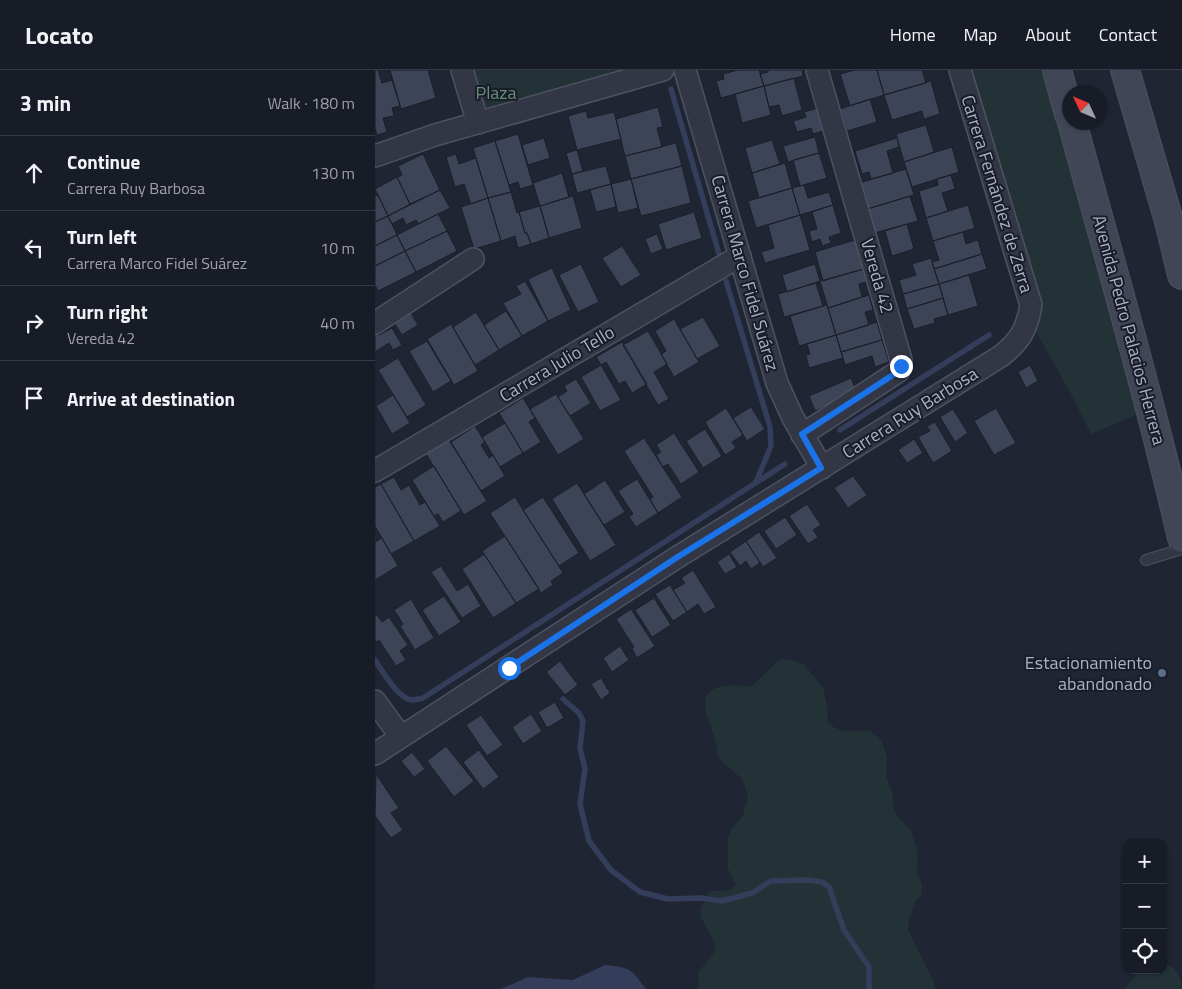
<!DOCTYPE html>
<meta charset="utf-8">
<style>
body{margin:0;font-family:"Titillium Web",sans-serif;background:#252933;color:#f1f3f6}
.controls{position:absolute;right:15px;bottom:15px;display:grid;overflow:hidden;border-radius:10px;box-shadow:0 1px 4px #0004}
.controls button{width:45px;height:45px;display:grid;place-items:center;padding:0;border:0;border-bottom:1px solid #363a44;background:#181c27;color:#f1f3f6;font:25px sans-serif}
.compass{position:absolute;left:687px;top:15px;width:45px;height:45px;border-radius:50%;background:#181c27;box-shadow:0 1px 4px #0004;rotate:314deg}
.stop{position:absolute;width:15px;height:15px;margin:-11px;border:4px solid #1a73e8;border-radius:50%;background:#fff}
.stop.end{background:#1a73e8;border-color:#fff;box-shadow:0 1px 5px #0008}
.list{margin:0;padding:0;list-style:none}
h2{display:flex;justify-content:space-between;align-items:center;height:65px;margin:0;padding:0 20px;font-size:21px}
h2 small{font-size:16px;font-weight:400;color:#9fa1a7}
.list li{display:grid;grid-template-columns:32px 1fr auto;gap:15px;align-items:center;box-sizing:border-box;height:75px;padding:0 20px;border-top:1px solid #363a44}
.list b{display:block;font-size:19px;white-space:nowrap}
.list p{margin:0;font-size:16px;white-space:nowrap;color:#9fa1a7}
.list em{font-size:16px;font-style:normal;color:#9fa1a7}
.icon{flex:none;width:28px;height:28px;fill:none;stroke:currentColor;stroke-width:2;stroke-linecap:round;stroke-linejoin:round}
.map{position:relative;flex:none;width:807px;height:919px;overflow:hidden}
header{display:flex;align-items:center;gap:30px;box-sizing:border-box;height:70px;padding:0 25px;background:#181c27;border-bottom:1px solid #363a44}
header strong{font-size:24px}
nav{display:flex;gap:28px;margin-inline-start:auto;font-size:18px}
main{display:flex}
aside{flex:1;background:#181c27}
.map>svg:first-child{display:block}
.green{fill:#233236}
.water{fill:#343e5b}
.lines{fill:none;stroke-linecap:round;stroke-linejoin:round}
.stream{stroke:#343e5b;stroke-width:5.5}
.building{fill:#3e4457;stroke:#1a1f2b}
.service-casing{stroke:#4d5260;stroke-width:12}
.minor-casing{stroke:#4d5260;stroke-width:24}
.secondary-casing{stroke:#4d5260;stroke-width:30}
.service{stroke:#333745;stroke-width:10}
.minor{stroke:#333745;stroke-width:21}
.secondary{stroke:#414657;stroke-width:28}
.route{stroke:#1a73e8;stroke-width:6}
.service-dot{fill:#5c6f8a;stroke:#191d29;stroke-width:2}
.labels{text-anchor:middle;stroke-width:4;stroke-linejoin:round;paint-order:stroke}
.park-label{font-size:18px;fill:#669076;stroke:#191d29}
.street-label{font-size:18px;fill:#adb1c2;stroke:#191d29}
.poi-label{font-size:18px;fill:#adb1c2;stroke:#191d29;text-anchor:end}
</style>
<header>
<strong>Locato</strong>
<nav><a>Home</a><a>Map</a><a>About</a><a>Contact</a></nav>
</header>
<main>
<aside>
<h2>3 min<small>Walk · 180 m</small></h2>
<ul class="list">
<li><svg class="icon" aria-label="ahead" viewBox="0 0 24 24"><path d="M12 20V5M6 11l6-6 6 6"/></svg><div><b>Continue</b><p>Carrera Ruy Barbosa</p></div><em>130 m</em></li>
<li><svg class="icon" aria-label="left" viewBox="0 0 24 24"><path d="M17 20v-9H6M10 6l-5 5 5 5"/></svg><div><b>Turn left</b><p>Carrera Marco Fidel Suárez</p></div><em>10 m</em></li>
<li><svg class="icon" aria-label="right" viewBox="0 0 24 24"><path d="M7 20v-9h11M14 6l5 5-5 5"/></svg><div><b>Turn right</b><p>Vereda 42</p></div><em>40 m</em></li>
<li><svg class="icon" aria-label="arrive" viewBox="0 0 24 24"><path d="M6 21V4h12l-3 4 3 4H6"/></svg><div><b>Arrive at destination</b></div></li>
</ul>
</aside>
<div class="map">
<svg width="807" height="919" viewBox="0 0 807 919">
<rect width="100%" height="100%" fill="#202534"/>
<path class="green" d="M 87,0 L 288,0 L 103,53 Z
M 585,0 L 682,0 L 775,339 L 716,364 L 695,322 L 654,249 Z
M 413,589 L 429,594 L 448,618 L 452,635 L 453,653 C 466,664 478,661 494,660 L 507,671 L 512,688 L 511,706 L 517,722 L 519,740 L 524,748 L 536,760 L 543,783 L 542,800 L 547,816 L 546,825 L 540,832 L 534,850 L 533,860 L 559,912 L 560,919 L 324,919 L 323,902 L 341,881 L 337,867 L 326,848 L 326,838 L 333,823 L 338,821 L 355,820 L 361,814 L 353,799 L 353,768 L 356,760 L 368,745 L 373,728 L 368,710 L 343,688 C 342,682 342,675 340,669 C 334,649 317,620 350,616 C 359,615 368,616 377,616 L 404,590 Z
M 788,894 C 801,895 807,908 807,919 L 749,919 L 765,900 L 788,900 Z"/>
<path class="water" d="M 230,895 C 257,898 255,898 271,919 L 126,919 L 153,907 L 198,910 Z"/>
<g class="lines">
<path class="stream" d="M 296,19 L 344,184
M 351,211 L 395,357 L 396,376 L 381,412
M 465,360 L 614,265
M 0,590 C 8,602 22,627 36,630 C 40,630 44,629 48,628 L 410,394
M 188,629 L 204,643 L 208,651 L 205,678 L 210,699 L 205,734 L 214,771 L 236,800 L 265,822 L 293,829 L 326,828 L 347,831 L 377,823 L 396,811 L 434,810 L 447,812 L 454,817 L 469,860 L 494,897 L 494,919"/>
</g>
<path class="building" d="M 0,0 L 3,0 L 7,13 L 17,10 L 25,36 L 17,38 L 19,46 L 8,48 L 12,62 L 2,65 L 0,58 Z
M 15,0 L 53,0 L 61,28 L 26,39 Z
M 363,0 L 384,0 L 389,16 L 346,28 L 341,11 L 349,9 L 348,4 Z
M 393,0 L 427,0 L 428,6 L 389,16 L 385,4 L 393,2 Z
M 480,0 L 502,0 L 509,25 L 475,36 L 465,4 Z
M 502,0 L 547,0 L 551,13 L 509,25 Z
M 419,8 L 427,40 L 407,46 L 404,35 L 394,37 L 389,16 Z
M 556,11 L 565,44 L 549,49 L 547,41 L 517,50 L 509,25 Z
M 389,16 L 396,45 L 367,53 L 360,24 Z
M 495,29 L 502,52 L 472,61 L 465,39 Z
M 283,37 L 288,57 L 282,58 L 287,77 L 250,86 L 241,49 Z
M 446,37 L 452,60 L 438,64 L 436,58 L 422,62 L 418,51 L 431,47 L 429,42 Z
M 211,41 L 213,48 L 239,42 L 246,69 L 202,80 L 193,46 Z
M 551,55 L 559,82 L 529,92 L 521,64 Z
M 143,64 L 158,115 L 145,119 L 143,112 L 134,115 L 120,71 Z
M 440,67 L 444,83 L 413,92 L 408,76 Z
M 169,68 L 175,88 L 153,95 L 147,75 Z
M 522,68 L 524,77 L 512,81 L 518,103 L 496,109 L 494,102 L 487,104 L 480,81 Z
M 397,70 L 405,94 L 377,103 L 370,78 Z
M 120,71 L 136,122 L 113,128 L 98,78 Z
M 301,73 L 307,96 L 256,109 L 250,86 Z
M 577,77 L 584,102 L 537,117 L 529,92 Z
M 202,80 L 208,101 L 197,104 L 191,83 Z
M 444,83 L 452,108 L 425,116 L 418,90 Z
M 48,84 L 65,120 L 35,134 L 22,107 L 27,105 L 23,96 Z
M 81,84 L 84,94 L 101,88 L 113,128 L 96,134 L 89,114 L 80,117 L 71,87 Z
M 410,93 L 417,118 L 384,128 L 377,103 Z
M 231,96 L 236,114 L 202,123 L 197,104 Z
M 307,96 L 316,133 L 266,146 L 256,109 Z
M 531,99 L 539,125 L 489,140 L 481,114 Z
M 187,103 L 194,127 L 165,136 L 158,113 Z
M 576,105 L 580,119 L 567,123 L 573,141 L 551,148 L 544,121 L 563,115 L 562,109 Z
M 22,107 L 35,134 L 13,146 L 0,119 Z
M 256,109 L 263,138 L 243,143 L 236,114 Z
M 236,114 L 241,137 L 221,142 L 215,120 Z
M 429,115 L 433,128 L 454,122 L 458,135 L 425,145 L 417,118 Z
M 417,118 L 425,145 L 381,158 L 373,131 Z
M 65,120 L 75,138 L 43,154 L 41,150 L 31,155 L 28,148 L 17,154 L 13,146 Z
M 136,122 L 142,143 L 144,142 L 150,163 L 152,163 L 156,174 L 143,178 L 140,166 L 126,171 L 113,128 Z
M 3,125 L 13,146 L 0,152 L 0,126 Z
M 198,126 L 207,158 L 174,168 L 165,136 Z
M 535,126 L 543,151 L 496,164 L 489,140 Z
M 113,128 L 126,171 L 99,179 L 86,137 Z
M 458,135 L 466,163 L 454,167 L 456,173 L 447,176 L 445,169 L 437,172 L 434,161 L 442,159 L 437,142 Z
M 593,135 L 600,158 L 558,171 L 551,148 Z
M 165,136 L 174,168 L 156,174 L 152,163 L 150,163 L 144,142 Z
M 319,142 L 327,168 L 291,180 L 283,154 Z
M 63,144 L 72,161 L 30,181 L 22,165 Z
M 425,145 L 435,180 L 390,193 L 386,182 L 399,178 L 393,155 Z
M 13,146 L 22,165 L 0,176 L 0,152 Z
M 532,154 L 539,179 L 517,186 L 510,161 Z
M 72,161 L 82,181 L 41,202 L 30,181 Z
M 588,162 L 591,174 L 603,170 L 607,184 L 559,199 L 557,192 L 564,190 L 558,171 Z
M 282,164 L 288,179 L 276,184 L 270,169 Z
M 22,165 L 30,181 L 0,196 L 0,176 Z
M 483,169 L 492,198 L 448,211 L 440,182 Z
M 247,176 L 266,205 L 246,217 L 227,188 Z
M 30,181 L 41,202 L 3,221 L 0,215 L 0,196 Z
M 607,184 L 612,199 L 564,214 L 559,199 Z
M 556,188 L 564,214 L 528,224 L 524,210 L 541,205 L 537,194 Z
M 206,194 L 224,232 L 203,242 L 184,205 Z
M 440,194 L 445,211 L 412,222 L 407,205 Z
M 177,198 L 196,240 L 173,251 L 153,209 Z
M 492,198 L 495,211 L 484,214 L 487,227 L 453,238 L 445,211 Z
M 594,205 L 603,236 L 573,245 L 564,214 Z
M 150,211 L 173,251 L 147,266 L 128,233 L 146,224 L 141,216 Z
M 441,213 L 448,236 L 409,247 L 403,224 Z
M 564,214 L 568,228 L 532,239 L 528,224 Z
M 494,225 L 498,240 L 490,242 L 494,255 L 461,265 L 453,238 Z
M 568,228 L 573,245 L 559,249 L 560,253 L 539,259 L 532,239 Z
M 452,235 L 461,265 L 424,276 L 415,246 Z
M 33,238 L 43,255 L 27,265 L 16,248 Z
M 131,241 L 147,266 L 124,280 L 109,255 Z
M 101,242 L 124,280 L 100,295 L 78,257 Z
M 328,247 L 345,276 L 322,289 L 305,259 Z
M 299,249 L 324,292 L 299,307 L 286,284 L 291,281 L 280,261 Z
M 502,252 L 507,270 L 466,282 L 461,265 Z
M 76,254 L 103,301 L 79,315 L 52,269 Z
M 17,258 L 27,275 L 18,280 L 14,273 L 0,282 L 0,261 L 1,260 L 4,265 Z
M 273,261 L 292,294 L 279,302 L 294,329 L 283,335 L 248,275 Z
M 461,265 L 468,288 L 434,298 L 431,285 L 435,284 L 432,274 Z
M 507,270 L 514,292 L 500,297 L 497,286 L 470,295 L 466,282 Z
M 52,271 L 76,311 L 58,322 L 34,281 Z
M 247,272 L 272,314 L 257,323 L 250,311 L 244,314 L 231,292 L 226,295 L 221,287 Z
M 23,288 L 51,335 L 32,347 L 3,300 Z
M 226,295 L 246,330 L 225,341 L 206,307 Z
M 655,295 L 663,311 L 651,318 L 643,302 Z
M 476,308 L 482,323 L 440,341 L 434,326 Z
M 201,309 L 216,333 L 195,346 L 183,327 L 192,321 L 189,316 Z
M 181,324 L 209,369 L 183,385 L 155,339 Z
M 18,325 L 35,353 L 17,364 L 1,336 Z
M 148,328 L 160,348 L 154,352 L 166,372 L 148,383 L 124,343 Z
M 376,337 L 390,359 L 372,371 L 358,348 Z
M 351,338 L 368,365 L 357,372 L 361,378 L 350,385 L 330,352 Z
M 621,338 L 641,373 L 619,385 L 599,351 Z
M 578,339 L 593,363 L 580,372 L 565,347 Z
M 560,352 L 577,381 L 558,393 L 543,367 L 555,361 L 552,356 Z
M 130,353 L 148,383 L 125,397 L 107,367 Z
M 100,356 L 110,372 L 106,375 L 114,388 L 118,385 L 130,406 L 106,421 L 76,372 Z
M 330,359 L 347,386 L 328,398 L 311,371 Z
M 299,363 L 324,402 L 306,414 L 293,394 L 288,397 L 281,385 L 286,382 L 281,375 Z
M 269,368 L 307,427 L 283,443 L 275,429 L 278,427 L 249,381 Z
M 539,369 L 548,383 L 532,393 L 523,380 Z
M 74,370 L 112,431 L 89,445 L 51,384 Z
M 59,396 L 86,441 L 68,452 L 63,444 L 59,446 L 37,410 Z
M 478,406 L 492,425 L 473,438 L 459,418 Z
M 19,407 L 26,420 L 34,415 L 45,435 L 50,432 L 65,456 L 39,471 L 6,414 Z
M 262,409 L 283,443 L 261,457 L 254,447 L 258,444 L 243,421 Z
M 230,410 L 250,442 L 229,455 L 209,424 Z
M 202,413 L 241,475 L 215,491 L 177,429 Z
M 6,414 L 39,471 L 16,484 L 0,456 L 0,417 Z
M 140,427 L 188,503 L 176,511 L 178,515 L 166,523 L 115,443 Z
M 168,427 L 204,483 L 184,496 L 148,440 Z
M 432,434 L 446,455 L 438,460 L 443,467 L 433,474 L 414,446 Z
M 410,447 L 422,465 L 401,479 L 389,461 Z
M 384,462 L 402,488 L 388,497 L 371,471 Z
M 130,466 L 164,519 L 141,533 L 107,481 Z
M 7,468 L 23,496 L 0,510 L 0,472 Z
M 371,471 L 385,493 L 376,499 L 371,491 L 365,496 L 355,482 Z
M 109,484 L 141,533 L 118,548 L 87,499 Z
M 354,484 L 362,497 L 350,504 L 342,492 Z
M 66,496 L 82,521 L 93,514 L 106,536 L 87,548 L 56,502 Z
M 318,500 L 341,537 L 329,544 L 323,534 L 312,542 L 298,520 L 310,513 L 306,508 Z
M 295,515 L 312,542 L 298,551 L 280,524 Z
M 69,526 L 86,552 L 64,566 L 47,540 Z
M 279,528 L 296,555 L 277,567 L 260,540 Z
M 36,529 L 59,568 L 40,580 L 25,556 L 28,554 L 19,540 Z
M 256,539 L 280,576 L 262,588 L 257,579 L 259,577 L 241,549 Z
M 2,545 L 7,552 L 14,547 L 33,575 L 25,581 L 31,590 L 21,596 L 4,570 L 2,572 L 0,570 L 0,547 Z
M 245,576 L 254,590 L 237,602 L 228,588 Z
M 185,591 L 203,615 L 190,625 L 171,602 Z
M 226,608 L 235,623 L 226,630 L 216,614 Z
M 180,632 L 189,648 L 172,658 L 163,642 Z
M 156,644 L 167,661 L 148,674 L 137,657 Z
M 106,645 L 128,675 L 112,686 L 91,655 Z
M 71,676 L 99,711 L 79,727 L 52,691 Z
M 104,680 L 124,707 L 108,719 L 88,692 Z
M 37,682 L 50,699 L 39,707 L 26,691 Z
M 1,704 L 24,738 L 16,743 L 28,760 L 16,768 L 0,746 Z"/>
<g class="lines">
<defs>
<path id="service" d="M 771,490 L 807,479"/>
<path id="minor" d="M 87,0 L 103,53
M 310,0 L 402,313 L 418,348 L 447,398
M 0,86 L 60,65 L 288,0
M 0,253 L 98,189
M 427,365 L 524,301 L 526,296 L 526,290 L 442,0
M 0,401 L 365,186
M 0,631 L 26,667
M 0,684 L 301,488 L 626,286 C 645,271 652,259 656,235 L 585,0"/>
<path id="secondary" d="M 682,0 L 694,44
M 750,0 L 794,151 L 807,205
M 697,52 C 735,191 775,329 807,468"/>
</defs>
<use href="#service" class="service-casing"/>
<use href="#minor" class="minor-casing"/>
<use href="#secondary" class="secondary-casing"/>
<use href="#service" class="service"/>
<use href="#minor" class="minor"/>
<use href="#secondary" class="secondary"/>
</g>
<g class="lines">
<path class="route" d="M 134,598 L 301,488 L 446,398 L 427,364 L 524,301 L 526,296"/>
</g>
<circle class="service-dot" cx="787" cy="603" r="5"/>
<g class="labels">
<g class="park-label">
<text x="121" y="29">Plaza</text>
</g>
<g class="street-label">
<text transform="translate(622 124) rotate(73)" y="6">Carrera Fernández de Zerra</text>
<text transform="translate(370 203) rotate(74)" y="6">Carrera Marco Fidel Suárez</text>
<text transform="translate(502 206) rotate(74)" y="6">Vereda 42</text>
<text transform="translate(754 260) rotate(75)" y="6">Avenida Pedro Palacios Herrera</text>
<text transform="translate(182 294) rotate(-31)" y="6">Carrera Julio Tello</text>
<text transform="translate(535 343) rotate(-32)" y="6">Carrera Ruy Barbosa</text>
</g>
<g class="poi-label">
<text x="777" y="599">Estacionamiento<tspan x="777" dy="21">abandonado</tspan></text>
</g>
</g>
</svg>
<div class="controls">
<button>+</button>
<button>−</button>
<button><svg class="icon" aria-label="locate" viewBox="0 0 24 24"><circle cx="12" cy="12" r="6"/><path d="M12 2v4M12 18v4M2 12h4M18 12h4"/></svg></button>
</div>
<svg class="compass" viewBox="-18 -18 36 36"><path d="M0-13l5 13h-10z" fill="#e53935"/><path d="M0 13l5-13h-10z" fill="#9fa1a7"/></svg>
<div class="stop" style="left:134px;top:598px"></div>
<div class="stop end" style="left:526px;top:296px"></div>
</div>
</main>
